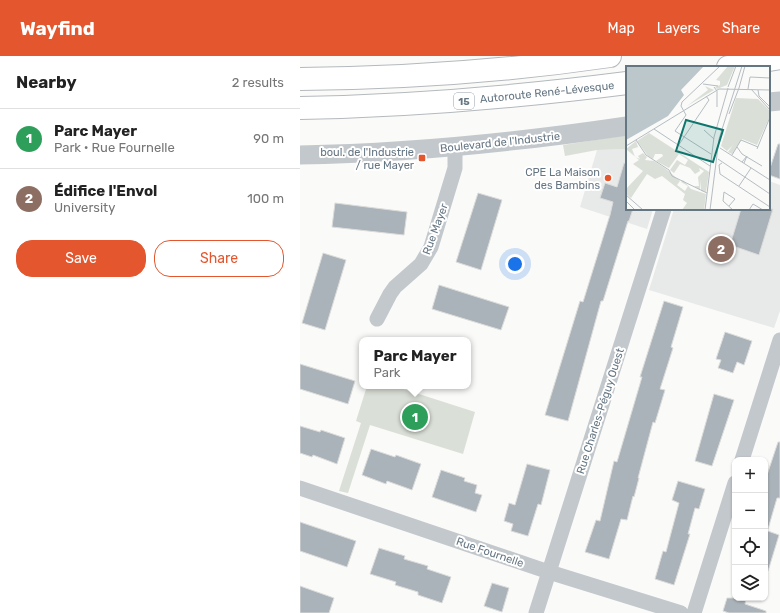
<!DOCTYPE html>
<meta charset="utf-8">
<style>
body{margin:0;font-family:Rubik,sans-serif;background:#f2f2f2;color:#222}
.controls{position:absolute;right:12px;bottom:12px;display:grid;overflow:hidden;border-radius:8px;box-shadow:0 1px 3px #0004}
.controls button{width:36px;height:36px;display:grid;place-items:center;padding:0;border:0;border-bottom:1px solid #e0e0e0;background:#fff;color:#222;font:20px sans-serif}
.you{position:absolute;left:215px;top:208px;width:14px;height:14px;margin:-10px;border:3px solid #fff;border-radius:50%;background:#1a73e8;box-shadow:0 0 0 6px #1a73e833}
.badge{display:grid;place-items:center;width:26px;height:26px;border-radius:50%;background:#e4572e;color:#fff;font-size:13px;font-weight:700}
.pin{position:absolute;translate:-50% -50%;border:2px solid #fff;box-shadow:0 1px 4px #0006}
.popup{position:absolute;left:59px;top:281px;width:112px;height:52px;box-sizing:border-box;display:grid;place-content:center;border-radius:8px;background:#fff;filter:drop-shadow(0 1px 3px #0005);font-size:13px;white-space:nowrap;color:#767676}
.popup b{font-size:15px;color:#222}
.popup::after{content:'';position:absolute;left:50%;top:100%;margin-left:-8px;border:8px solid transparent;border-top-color:#fff}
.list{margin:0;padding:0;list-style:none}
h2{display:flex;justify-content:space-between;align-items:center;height:52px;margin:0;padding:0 16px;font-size:17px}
h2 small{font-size:13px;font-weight:400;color:#767676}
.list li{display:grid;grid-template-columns:26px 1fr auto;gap:12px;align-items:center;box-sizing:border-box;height:60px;padding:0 16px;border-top:1px solid #e0e0e0}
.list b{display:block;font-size:15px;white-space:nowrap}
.list p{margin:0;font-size:13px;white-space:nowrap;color:#767676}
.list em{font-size:13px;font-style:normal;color:#767676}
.actions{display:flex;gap:8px;padding:12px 16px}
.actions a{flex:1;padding:9px 0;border:1px solid #e4572e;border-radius:16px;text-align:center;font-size:14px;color:#e4572e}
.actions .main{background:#e4572e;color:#fff}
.icon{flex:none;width:22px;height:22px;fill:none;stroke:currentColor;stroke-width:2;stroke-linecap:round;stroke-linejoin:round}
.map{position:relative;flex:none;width:480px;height:557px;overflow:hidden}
header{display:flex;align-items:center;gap:24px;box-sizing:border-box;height:56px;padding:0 20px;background:#e4572e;color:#fff}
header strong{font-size:19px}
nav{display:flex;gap:22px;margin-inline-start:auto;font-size:14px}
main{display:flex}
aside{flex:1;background:#fff}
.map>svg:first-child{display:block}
.built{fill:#e8e9e9}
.green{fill:#dadfd7}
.building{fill:#aab3b9;stroke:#dcdcda}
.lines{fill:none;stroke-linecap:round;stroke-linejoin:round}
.motorway-casing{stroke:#b4b9bd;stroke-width:24}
.minor{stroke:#c3c8cc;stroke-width:15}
.tertiary{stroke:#c3c8cc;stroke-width:19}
.motorway{stroke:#fff;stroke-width:22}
.poi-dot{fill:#e4572e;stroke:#fff;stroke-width:1.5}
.labels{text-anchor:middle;stroke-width:4;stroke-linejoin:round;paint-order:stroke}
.shield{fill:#fff;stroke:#939fa8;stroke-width:1}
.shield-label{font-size:10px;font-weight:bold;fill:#657683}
.street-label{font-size:11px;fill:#657683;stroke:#fff}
.poi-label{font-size:11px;fill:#657683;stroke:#fff;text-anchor:end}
.inset-road{fill:none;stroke:#b5bdc2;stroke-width:1}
.view{fill:#0f766e;fill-opacity:0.15;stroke:#0f766e;stroke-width:2}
.inset-edge{fill:none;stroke:#657683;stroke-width:2}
</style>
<header>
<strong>Wayfind</strong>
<nav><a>Map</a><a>Layers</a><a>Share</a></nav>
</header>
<main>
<aside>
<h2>Nearby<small>2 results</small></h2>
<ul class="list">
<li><span class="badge" style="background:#2e9e5b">1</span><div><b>Parc Mayer</b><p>Park · Rue Fournelle</p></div><em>90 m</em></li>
<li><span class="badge" style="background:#8d6e63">2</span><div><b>Édifice l'Envol</b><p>University</p></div><em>100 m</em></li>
</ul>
<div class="actions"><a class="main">Save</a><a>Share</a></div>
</aside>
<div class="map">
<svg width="480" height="557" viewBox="0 0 480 557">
<rect width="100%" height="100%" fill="#fafaf8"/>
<path class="built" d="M 327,93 L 327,153 L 353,153 L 347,173 L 280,151 L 297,94 Z
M 469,125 L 480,129 L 480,255 L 474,272 L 349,234 L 374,153 L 469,153 Z"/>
<path class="green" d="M 327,79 L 327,93 L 297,94 L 265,100 L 263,89 Z
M 67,330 L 94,330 L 175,356 L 163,398 L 70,369 L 48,437 L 39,435 L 61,367 L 56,365 Z"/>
<path class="building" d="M 478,88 L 480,88 L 480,123 L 469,119 L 469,115 Z
M 324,107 L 327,108 L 327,153 L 333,153 L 329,165 L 328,165 L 303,245 L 301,245 L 268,365 L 245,359 L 280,245 L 283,246 L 310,159 L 313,146 L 300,142 L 305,127 L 317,131 Z
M 178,137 L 202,144 L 181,214 L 156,206 Z
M 35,147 L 107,156 L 104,179 L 32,171 Z
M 441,153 L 473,153 L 459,199 L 430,189 Z
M 23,197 L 46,204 L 25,274 L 2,267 Z
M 139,229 L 209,251 L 201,274 L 132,253 Z
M 364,245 L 383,251 L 371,291 L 373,292 L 360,333 L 365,334 L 355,367 L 353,366 L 338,422 L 339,422 L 334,441 L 333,440 L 327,464 L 321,463 L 309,503 L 285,496 L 296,464 L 300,465 L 314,405 L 317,406 L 342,321 L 340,321 Z
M 425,276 L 452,285 L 444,309 L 437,306 L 433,317 L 418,312 L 421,304 L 416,303 Z
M 0,308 L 55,325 L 48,348 L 0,333 Z
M 414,338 L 434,344 L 412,410 L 395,405 Z
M 0,370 L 20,376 L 21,374 L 45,382 L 37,408 L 13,399 L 12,401 L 0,397 Z
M 478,386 L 480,386 L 480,442 L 477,442 L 468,473 L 465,473 L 465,425 Z
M 71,393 L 95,401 L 96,399 L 121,408 L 112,434 L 87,425 L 86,428 L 62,419 Z
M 227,408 L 250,414 L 241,449 L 238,448 L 228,480 L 211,475 L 213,468 L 204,465 L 209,447 L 215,449 Z
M 141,414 L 165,422 L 164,425 L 177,429 L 175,437 L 182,439 L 176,456 L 132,441 Z
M 378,425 L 405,433 L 399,453 L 395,452 L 388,478 L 390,478 L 374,529 L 355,523 L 363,495 L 366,496 L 379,447 L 372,444 Z
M 0,466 L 56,485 L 47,511 L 0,495 Z
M 465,474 L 479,479 L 468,515 L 465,515 Z
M 79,492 L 105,500 L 104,503 L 128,510 L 127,513 L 151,521 L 142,547 L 118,539 L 118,536 L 95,529 L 96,526 L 70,518 Z
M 192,527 L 209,532 L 202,556 L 184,550 Z
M 0,530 L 34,542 L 29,557 L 0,557 Z
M 427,542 L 446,542 L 445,548 L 466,555 L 466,557 L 429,557 L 423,555 Z"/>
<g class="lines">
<defs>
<path id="motorway" d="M 428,11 L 480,2
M 0,23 C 103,22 208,15 310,0
M 0,52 C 110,50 217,41 327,27"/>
</defs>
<use href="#motorway" class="motorway-casing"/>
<path class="minor" d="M 77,263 L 90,238 L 95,231 L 121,208 L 131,191 L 155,112 L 155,91
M 442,404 L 480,284
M 0,432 L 249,516 L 381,557
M 236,557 L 364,153
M 394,557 L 435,427"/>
<path class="tertiary" d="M 469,46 L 480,45
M 0,99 C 110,97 219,86 327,70"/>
<use href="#motorway" class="motorway"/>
</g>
<g class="poi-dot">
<rect x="118" y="98" width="8" height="8" rx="2"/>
<circle cx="308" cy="122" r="4"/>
</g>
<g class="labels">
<rect class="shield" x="154" y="37" width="20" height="16" rx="3"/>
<g class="shield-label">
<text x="164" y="49">15</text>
</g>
<g class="street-label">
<text transform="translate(247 36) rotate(-6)" y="4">Autoroute René-Lévesque</text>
<text transform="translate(200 86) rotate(-6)" y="4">Boulevard de l'Industrie</text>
<text transform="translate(135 173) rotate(-70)" y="4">Rue Mayer</text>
<text transform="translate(300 355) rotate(-72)" y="4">Rue Charles-Péguy Ouest</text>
<text transform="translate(190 496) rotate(19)" y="4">Rue Fournelle</text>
</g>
<g class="poi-label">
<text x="114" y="100">boul. de l'Industrie<tspan x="114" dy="13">/ rue Mayer</tspan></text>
<text x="300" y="120">CPE La Maison<tspan x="300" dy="13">des Bambins</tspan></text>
</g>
</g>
<g transform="translate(326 10)">
<rect width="144" height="144" fill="#fafaf8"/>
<path d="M 102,0 L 109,0 L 101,19 L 91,23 L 89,21 L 94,19 L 94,15 L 90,14 ZM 79,20 L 88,24 L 61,40 L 82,24 ZM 110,32 L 132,33 L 144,45 L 144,50 L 131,79 L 116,73 L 106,88 L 102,86 L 107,79 L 101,85 L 95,80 ZM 23,67 L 83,106 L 80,126 L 75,125 L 75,114 L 74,124 L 68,120 L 73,120 L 72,111 L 78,105 L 73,102 L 74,105 L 69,108 L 64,102 L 54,98 L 48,107 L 44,104 L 51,94 L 59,99 L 62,94 L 53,88 L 43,102 L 30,95 L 37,90 L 36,88 L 29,88 L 27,93 L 22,90 L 11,75 ZM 10,75 L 12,81 L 6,83 L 9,91 L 14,93 L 12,90 L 17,87 L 21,91 L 19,94 L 28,95 L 40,103 L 54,115 L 51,119 L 59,125 L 62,120 L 55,116 L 57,114 L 65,123 L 80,128 L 78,144 L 56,144 L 61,137 L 57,134 L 59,128 L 36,110 L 29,113 L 21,108 L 5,132 L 0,128 L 0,123 L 17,105 L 7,98 L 13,94 L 0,83 Z" fill="#dadfd7"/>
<path d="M 0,0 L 78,0 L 55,24 L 58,29 L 42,50 L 0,74 Z" fill="#bbc7cb"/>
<path class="inset-road" d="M 77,18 L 92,20M 88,21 L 91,25 L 91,41M 102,21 L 110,0M 113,22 L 119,0M 122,23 L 124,11 L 144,12M 125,23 L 144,44M 132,24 L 133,30 L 144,41M 103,48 L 113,22M 28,63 L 84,100M 78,64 L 88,73M 10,74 L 20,89 L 43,104 L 46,110 L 81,127M 0,80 L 93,23 L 144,24M 52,80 L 83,34 L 80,30M 111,81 L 116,88 L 136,100M 94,82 L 144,114M 131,83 L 144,51M 85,88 L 49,65 L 60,49 L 55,40 L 56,36 L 94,0M 106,89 L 115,74 L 132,81M 92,93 L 144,128M 116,96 L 121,90 L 118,97M 96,97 L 93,99 L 94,108 L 144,141M 113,120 L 125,102M 0,129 L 17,144M 0,135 L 9,144M 103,140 L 109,133 L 98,126 L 97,135 L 107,144M 79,144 L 88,71 L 102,22M 84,144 L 93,73 L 116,0M 123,144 L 127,138 L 137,144"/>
<path class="view" d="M 60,54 L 97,64 L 87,96 L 50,85 Z"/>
<rect width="144" height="144" class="inset-edge"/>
</g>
</svg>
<div class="controls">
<button>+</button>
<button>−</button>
<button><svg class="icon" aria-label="locate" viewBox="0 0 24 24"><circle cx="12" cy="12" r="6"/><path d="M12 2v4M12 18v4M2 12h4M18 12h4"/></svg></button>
<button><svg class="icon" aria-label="layers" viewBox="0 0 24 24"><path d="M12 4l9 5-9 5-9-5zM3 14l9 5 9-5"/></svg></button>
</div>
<div class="you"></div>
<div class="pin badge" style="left:115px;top:361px;background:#2e9e5b">1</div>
<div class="popup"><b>Parc Mayer</b>Park</div>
<div class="pin badge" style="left:421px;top:193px;background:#8d6e63">2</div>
</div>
</main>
